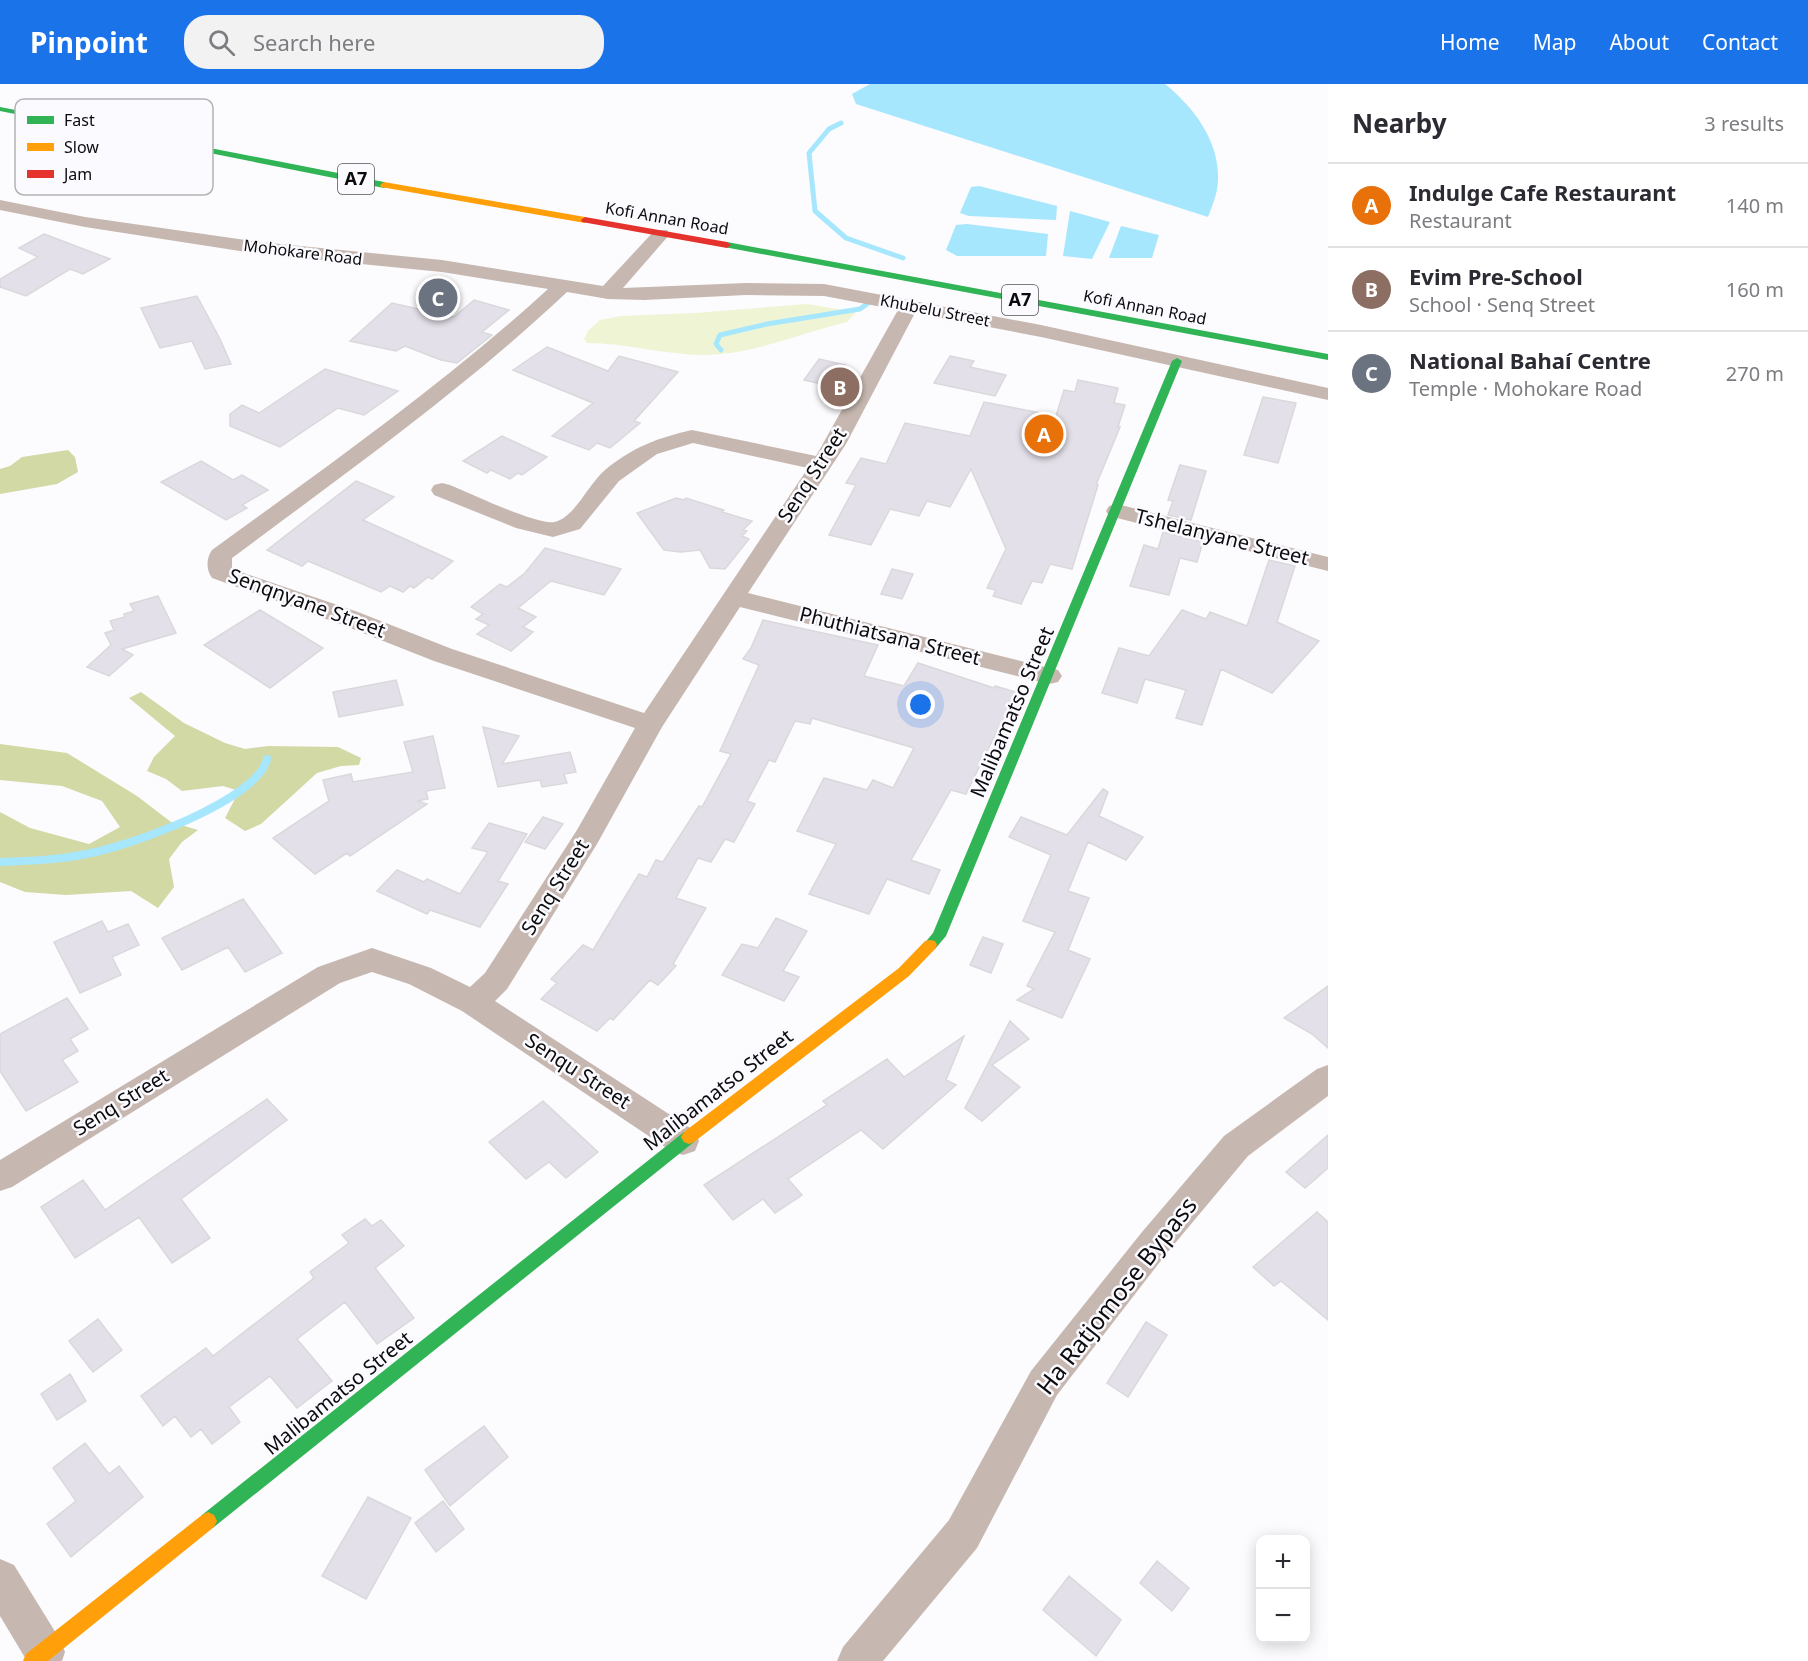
<!DOCTYPE html>
<meta charset="utf-8">
<style>
body{margin:0;font-family:"Noto Sans",sans-serif;background:#f2f2f3;color:#2b2b33}
.controls{position:absolute;right:18px;bottom:18px;display:grid;overflow:hidden;border-radius:12px;box-shadow:0 3px 15px #0003}
.controls button{width:54px;height:54px;display:grid;place-items:center;padding:0;border:0;border-bottom:2px solid #e1e1e2;background:#fff;color:#2b2b33;font:30px sans-serif}
.you{position:absolute;left:921px;top:621px;width:21px;height:21px;margin:-15px;border:4px solid #fff;border-radius:50%;background:#1a73e8;box-shadow:0 0 0 9px #1a73e833}
.badge{display:grid;place-items:center;width:39px;height:39px;border-radius:50%;background:#1a73e8;color:#fff;font-size:20px;font-weight:700}
.pin{position:absolute;translate:-50% -50%;border:3px solid #fff;box-shadow:0 2px 6px #0006}
.list{margin:0;padding:0;list-style:none}
h2{display:flex;justify-content:space-between;align-items:center;height:78px;margin:0;padding:0 24px;font-size:26px}
h2 small{font-size:20px;font-weight:400;color:#7c7c81}
.list li{display:grid;grid-template-columns:39px 1fr auto;gap:18px;align-items:center;box-sizing:border-box;height:84px;padding:0 24px;border-top:2px solid #e1e1e2}
.list b{display:block;font-size:22px;white-space:nowrap}
.list p{margin:0;font-size:20px;white-space:nowrap;color:#7c7c81}
.list em{font-size:20px;font-style:normal;color:#7c7c81}
.icon{flex:none;width:33px;height:33px;fill:none;stroke:currentColor;stroke-width:2;stroke-linecap:round;stroke-linejoin:round}
.map{position:relative;flex:none;width:1328px;height:1577px;overflow:hidden}
header{display:flex;align-items:center;gap:36px;box-sizing:border-box;height:84px;padding:0 30px;background:#1a73e8;color:#fff}
header strong{font-size:28px}
nav{display:flex;gap:33px;margin-inline-start:auto;font-size:21px}
.search{width:420px;height:54px;background:#f2f2f3;display:flex;align-items:center;gap:15px;box-sizing:border-box;padding:0 21px;border-radius:24px;color:#7c7c81;font-size:22px}
main{display:flex}
aside{flex:1;background:#fff}
.map>svg:first-child{display:block}
.green{fill:#eff5d4}
.forest{fill:#d2d9a4}
.water{fill:#a6e7fe}
.lines{fill:none;stroke-linecap:round;stroke-linejoin:round}
.stream-far1{stroke:#a6e7fe;stroke-width:5}
.stream{stroke:#a6e7fe;stroke-width:8}
.building{fill:#e4e0e9;stroke:#d9d8db;stroke-width:1.5}
.street{fill:#c6b8b0;fill-rule:evenodd}
.fast{fill:#30b455;fill-rule:evenodd}
.slow{fill:#ff9f0a;fill-rule:evenodd}
.jam{fill:#e5322d;fill-rule:evenodd}
.labels{text-anchor:middle;stroke-width:5;stroke-linejoin:round;paint-order:stroke}
.far-street-label{font-size:16px;fill:#0b0b0d;stroke:#fbfaff}
.shield{fill:#fbfaff;stroke:#535356;stroke-width:1.5}
.shield-label{font-size:18px;font-weight:bold;fill:#0b0b0d}
.street-label{font-size:20px;fill:#0b0b0d;stroke:#fbfaff}
.near-street-label{font-size:24px;fill:#0b0b0d;stroke:#fbfaff}
.key{fill:#fbfaff;stroke:#b3b2b6;stroke-width:1.5}
.key-label{font-size:16px;fill:#0b0b0d}
</style>
<header>
<strong>Pinpoint</strong>
<div class="search"><svg class="icon" aria-label="search" viewBox="0 0 24 24"><circle cx="10" cy="10" r="6"/><path d="M15 15l6 6"/></svg>Search here</div>
<nav><a>Home</a><a>Map</a><a>About</a><a>Contact</a></nav>
</header>
<main>
<div class="map">
<svg width="1328" height="1577" viewBox="0 0 1328 1577">
<rect width="100%" height="100%" fill="#fcfbfe"/>
<path class="green" d="M 807,220 L 856,228 L 847,238 C 805,248 763,266 721,270 C 677,275 632,259 587,259 L 584,255 L 588,247 L 600,236 L 621,232 L 695,229 Z"/>
<path class="forest" d="M 68,366 L 75,373 L 78,388 L 57,400 L 0,410 L 0,385 L 10,382 L 22,373 Z
M 141,608 L 184,639 L 225,659 L 245,665 L 268,662 L 338,663 L 361,674 L 359,681 L 341,682 L 317,689 L 261,740 L 245,747 L 225,734 L 239,707 L 223,702 L 182,707 L 166,695 L 147,687 L 154,673 L 175,652 L 129,614 Z
M 0,660 L 67,669 L 137,712 L 171,738 L 198,746 L 182,758 L 169,775 L 174,803 L 158,824 L 131,807 L 66,811 L 25,808 L 0,798 L 0,728 L 30,744 L 89,760 L 120,743 L 102,717 L 62,702 L 0,696 Z"/>
<path class="water" d="M 870,0 L 1165,0 C 1196,25 1224,63 1217,106 C 1215,115 1211,125 1208,133 L 856,20 L 852,10 Z
M 979,102 L 1057,122 L 1056,136 L 969,132 L 960,129 L 971,103 Z
M 1070,127 L 1110,138 L 1092,175 L 1063,172 Z
M 967,140 L 1048,150 L 1046,172 L 957,172 L 946,166 L 956,141 Z
M 1121,142 L 1159,151 L 1152,174 L 1109,174 Z"/>
<g class="lines">
<path class="stream-far1" d="M 841,39 L 829,45 L 809,69 L 815,127 L 846,154 L 903,174
M 721,266 L 716,260 L 720,251 L 767,240 L 860,225 L 871,217"/>
<path class="stream" d="M 0,778 C 29,777 58,776 86,770 C 127,763 257,717 267,675"/>
</g>
<path class="building" d="M 44,150 L 110,175 L 83,190 L 70,185 L 26,212 L 0,203 L 0,195 L 38,173 L 19,164 Z
M 197,212 L 220,255 L 231,280 L 205,285 L 192,257 L 160,264 L 141,224 Z
M 474,216 L 509,226 L 482,248 L 492,251 L 457,279 L 441,276 L 405,262 L 396,267 L 350,257 L 392,219 L 454,233 Z
M 547,263 L 608,287 L 619,272 L 678,288 L 634,337 L 640,339 L 610,364 L 597,359 L 589,366 L 552,352 L 593,319 L 513,286 Z
M 950,272 L 974,277 L 970,283 L 1006,291 L 995,312 L 934,299 Z
M 819,275 L 845,281 L 830,302 L 804,296 Z
M 325,285 L 398,307 L 364,331 L 338,324 L 280,363 L 230,342 L 230,330 L 242,321 L 259,329 Z
M 1078,296 L 1118,304 L 1114,319 L 1125,321 L 1118,343 L 1120,343 L 1096,401 L 1098,401 L 1072,485 L 1050,480 L 1042,499 L 1032,497 L 1021,520 L 993,512 L 996,506 L 987,504 L 1006,465 L 971,385 L 950,423 L 927,417 L 919,432 L 890,425 L 871,461 L 829,451 L 856,401 L 846,399 L 861,374 L 886,380 L 905,339 L 970,352 L 984,318 L 1056,332 L 1064,306 L 1075,308 Z
M 1263,313 L 1296,319 L 1278,379 L 1244,371 Z
M 502,352 L 547,373 L 522,391 L 518,389 L 510,395 L 491,386 L 487,389 L 463,377 Z
M 201,377 L 233,396 L 242,391 L 268,406 L 242,421 L 247,424 L 226,436 L 161,398 Z
M 1180,381 L 1206,387 L 1191,436 L 1168,431 L 1173,417 L 1168,416 Z
M 356,397 L 394,413 L 363,436 L 453,477 L 432,495 L 428,493 L 414,504 L 410,502 L 403,508 L 390,502 L 381,508 L 308,477 L 302,482 L 267,466 Z
M 676,414 L 684,416 L 686,414 L 724,426 L 722,428 L 752,437 L 743,446 L 747,447 L 742,452 L 749,455 L 725,485 L 710,484 L 700,466 L 681,468 L 664,466 L 637,429 Z
M 1163,448 L 1203,458 L 1197,478 L 1180,474 L 1169,511 L 1130,502 L 1144,461 L 1158,465 Z
M 545,464 L 621,485 L 604,511 L 551,497 L 518,524 L 536,533 L 523,543 L 533,548 L 511,567 L 477,550 L 489,541 L 476,535 L 483,530 L 471,523 L 500,500 L 507,503 L 525,489 Z
M 1269,476 L 1295,482 L 1277,538 L 1319,557 L 1272,609 L 1221,585 L 1202,641 L 1176,634 L 1186,606 L 1145,595 L 1137,619 L 1102,609 L 1119,564 L 1149,572 L 1182,526 L 1206,535 L 1210,528 L 1247,542 Z
M 892,485 L 913,490 L 902,515 L 881,510 Z
M 158,512 L 176,549 L 122,565 L 133,571 L 109,592 L 87,583 L 111,561 L 105,549 L 114,546 L 110,537 L 125,533 L 124,530 L 134,527 L 130,520 Z
M 260,526 L 323,564 L 270,604 L 204,561 Z
M 763,536 L 878,561 L 864,592 L 904,602 L 918,579 L 994,604 L 995,602 L 1019,609 L 994,653 L 966,710 L 951,706 L 911,776 L 940,786 L 929,810 L 887,795 L 869,830 L 809,810 L 836,760 L 797,747 L 824,694 L 867,706 L 873,696 L 893,704 L 914,664 L 812,634 L 810,640 L 795,637 L 775,678 L 769,676 L 747,717 L 755,720 L 734,758 L 725,755 L 711,778 L 698,774 L 676,814 L 706,824 L 673,880 L 676,882 L 658,901 L 650,896 L 613,936 L 610,934 L 597,947 L 541,915 L 557,899 L 551,895 L 583,861 L 593,866 L 639,790 L 647,793 L 656,776 L 663,778 L 699,722 L 702,723 L 731,670 L 720,667 L 759,581 L 743,575 L 751,564 Z
M 396,596 L 403,621 L 339,633 L 333,608 Z
M 483,643 L 519,652 L 502,680 L 570,668 L 576,688 L 564,690 L 567,699 L 542,703 L 540,696 L 498,703 Z
M 433,652 L 445,704 L 426,707 L 428,715 L 417,717 L 427,720 L 350,772 L 347,769 L 315,790 L 273,754 L 329,717 L 323,696 L 351,690 L 353,698 L 413,688 L 404,658 Z
M 1103,705 L 1108,708 L 1099,732 L 1143,753 L 1126,776 L 1088,758 L 1068,807 L 1089,814 L 1068,866 L 1090,875 L 1062,934 L 1017,916 L 1034,905 L 1027,902 L 1055,848 L 1023,837 L 1051,771 L 1009,753 L 1021,733 L 1067,751 Z
M 543,733 L 563,740 L 545,765 L 525,758 Z
M 489,739 L 527,750 L 498,797 L 508,800 L 480,843 L 430,826 L 427,830 L 377,807 L 397,786 L 424,798 L 427,795 L 460,810 L 488,768 L 472,764 Z
M 243,815 L 282,869 L 245,888 L 228,863 L 182,886 L 162,854 Z
M 776,834 L 807,847 L 783,887 L 799,893 L 784,917 L 722,891 L 742,860 L 758,864 Z
M 102,837 L 108,848 L 128,840 L 139,861 L 112,873 L 121,891 L 80,909 L 54,858 Z
M 983,853 L 1003,860 L 991,889 L 970,881 Z
M 1328,902 L 1328,964 L 1312,950 L 1284,934 Z
M 67,914 L 88,945 L 70,955 L 78,967 L 62,976 L 78,998 L 26,1027 L 0,987 L 0,950 Z
M 1010,937 L 1029,955 L 992,981 L 1020,1003 L 982,1037 L 965,1024 Z
M 964,952 L 946,996 L 956,1001 L 883,1065 L 861,1046 L 788,1095 L 802,1111 L 775,1129 L 763,1115 L 733,1136 L 704,1101 L 827,1021 L 823,1017 L 887,975 L 904,993 Z
M 267,1015 L 287,1036 L 181,1115 L 210,1154 L 172,1179 L 139,1133 L 75,1174 L 41,1123 L 83,1096 L 105,1126 Z
M 543,1017 L 598,1068 L 566,1094 L 549,1078 L 526,1095 L 489,1058 Z
M 1328,1051 L 1328,1084 L 1305,1104 L 1286,1088 Z
M 1317,1128 L 1328,1138 L 1328,1236 L 1281,1197 L 1274,1202 L 1253,1183 Z
M 365,1135 L 372,1142 L 381,1136 L 404,1162 L 375,1184 L 414,1234 L 377,1260 L 345,1218 L 297,1255 L 332,1297 L 297,1324 L 270,1292 L 229,1323 L 240,1338 L 212,1360 L 201,1345 L 191,1353 L 175,1332 L 163,1342 L 141,1312 L 206,1264 L 213,1272 L 314,1194 L 310,1188 L 349,1159 L 342,1151 Z
M 98,1235 L 122,1266 L 93,1288 L 69,1257 Z
M 1146,1238 L 1167,1251 L 1128,1313 L 1107,1299 Z
M 70,1290 L 86,1317 L 57,1336 L 41,1310 Z
M 484,1342 L 508,1373 L 450,1422 L 425,1386 Z
M 85,1359 L 109,1390 L 119,1382 L 143,1413 L 71,1473 L 47,1440 L 76,1417 L 53,1384 Z
M 368,1413 L 411,1434 L 366,1515 L 322,1492 Z
M 443,1417 L 464,1445 L 436,1468 L 415,1439 Z
M 1157,1477 L 1189,1504 L 1172,1527 L 1140,1499 Z
M 1069,1492 L 1121,1536 L 1096,1572 L 1043,1526 Z"/>
<g class="lines">
<path class="street" d="M 0,116 L 85,133 L 260,158 L 442,176 L 603,202 L 655,146 L 667,146 L 670,150 L 623,204 L 746,199 L 824,200 L 1041,241 L 1328,304 L 1328,316 L 1041,253 L 915,229 L 846,360 L 748,509 L 1049,584 L 1058,586 L 1062,592 L 1058,598 L 1049,600 L 740,523 L 662,643 L 597,760 L 507,905 L 495,917 L 695,1047 L 699,1057 L 695,1067 L 683,1071 L 671,1067 L 462,927 L 409,900 L 372,888 L 340,899 L 12,1103 L 0,1107 L 0,1076 L 318,883 L 372,864 L 431,884 L 470,903 L 485,889 L 577,746 L 635,644 L 434,577 L 340,540 L 212,494 C 206,486 206,474 212,466 C 326,383 443,301 548,205 L 442,188 L 260,170 L 85,143 L 0,126 ZM 567,208 L 608,215 L 644,216 L 746,211 L 824,212 L 898,226 L 816,372 L 692,346 C 657,354 633,363 605,386 C 589,399 574,435 554,438 C 536,441 470,409 450,401 L 442,399 L 434,401 L 431,406 L 434,411 L 516,444 L 553,453 L 580,445 L 619,397 L 657,370 L 693,359 L 808,384 L 644,629 L 452,565 L 358,528 L 232,485 L 232,474 C 346,389 463,306 567,208 Z
M 1117,420 L 1328,473 L 1328,487 L 1109,432 L 1106,427 L 1109,422 Z
M 1328,981 L 1328,1012 L 1248,1072 L 1166,1170 L 1057,1311 L 977,1464 L 883,1577 L 837,1577 L 843,1563 L 949,1436 L 1031,1287 L 1142,1148 L 1224,1052 L 1317,985 Z
M 0,1475 L 14,1481 L 59,1554 L 65,1568 L 62,1577 L 27,1577 L 0,1532 Z"/>
<path class="fast" d="M 0,23 L 384,98 L 388,101 L 384,104 L 0,27 Z
M 727,158 L 1328,270 L 1328,276 L 724,163 L 724,159 Z
M 1177,274 L 1182,277 L 946,852 L 935,865 L 925,865 L 923,861 L 933,849 L 1172,277 Z
M 689,1046 L 694,1048 L 697,1053 L 694,1058 L 214,1443 L 208,1446 L 202,1443 L 199,1437 L 202,1431 L 684,1048 Z"/>
<path class="slow" d="M 384,98 L 585,133 L 589,136 L 585,139 L 381,103 L 380,101 Z
M 930,856 L 935,857 L 937,861 L 935,865 L 909,892 L 694,1058 L 689,1060 L 684,1058 L 681,1053 L 684,1048 L 899,884 L 925,857 Z
M 208,1428 L 214,1431 L 217,1437 L 214,1443 L 48,1577 L 23,1577 L 26,1570 L 202,1431 Z"/>
<path class="jam" d="M 585,133 L 727,158 L 731,161 L 727,164 L 582,138 L 581,136 Z"/>
</g>
<g class="labels">
<g class="far-street-label">
<text transform="translate(667 134) rotate(10)" y="6">Kofi Annan Road</text>
<text transform="translate(303 168) rotate(7)" y="6">Mohokare Road</text>
<text transform="translate(1145 223) rotate(11)" y="6">Kofi Annan Road</text>
<text transform="translate(935 226) rotate(11)" y="6">Khubelu Street</text>
</g>
<g class="shield">
<rect x="338" y="80" width="36" height="30" rx="4.5"/>
<rect x="1002" y="201" width="36" height="30" rx="4.5"/>
</g>
<g class="shield-label">
<text x="356" y="101">A7</text>
<text x="1020" y="222">A7</text>
</g>
<g class="street-label">
<text transform="translate(812 391) rotate(-57)" y="7">Senq Street</text>
<text transform="translate(1222 453) rotate(14)" y="7">Tshelanyane Street</text>
<text transform="translate(307 519) rotate(20)" y="7">Senqnyane Street</text>
<text transform="translate(890 552) rotate(14)" y="7">Phuthiatsana Street</text>
<text transform="translate(1012 628) rotate(-67)" y="7">Malibamatso Street</text>
<text transform="translate(555 803) rotate(-58)" y="7">Senq Street</text>
<text transform="translate(578 987) rotate(33)" y="7">Senqu Street</text>
<text transform="translate(718 1006) rotate(-38)" y="7">Malibamatso Street</text>
<text transform="translate(121 1018) rotate(-32)" y="7">Senq Street</text>
<text transform="translate(338 1309) rotate(-39)" y="7">Malibamatso Street</text>
</g>
<g class="near-street-label">
<text transform="translate(1117 1212) rotate(-52)" y="8">Ha Ratjomose Bypass</text>
</g>
</g>
<rect x="15" y="15" width="198" height="96" rx="9" class="key"/>
<rect x="27" y="32" width="27" height="8" fill="#30b455"/>
<rect x="27" y="59" width="27" height="8" fill="#ff9f0a"/>
<rect x="27" y="86" width="27" height="8" fill="#e5322d"/>
<g class="key-label">
<text x="64" y="42">Fast</text>
<text x="64" y="69">Slow</text>
<text x="64" y="96">Jam</text>
</g>
</svg>
<div class="controls">
<button>+</button>
<button>−</button>
</div>
<div class="you"></div>
<div class="pin badge" style="left:1044px;top:350px;background:#e8710a">A</div>
<div class="pin badge" style="left:840px;top:303px;background:#8d6e63">B</div>
<div class="pin badge" style="left:438px;top:214px;background:#6b7280">C</div>
</div>
<aside>
<h2>Nearby<small>3 results</small></h2>
<ul class="list">
<li><span class="badge" style="background:#e8710a">A</span><div><b>Indulge Cafe Restaurant</b><p>Restaurant</p></div><em>140 m</em></li>
<li><span class="badge" style="background:#8d6e63">B</span><div><b>Evim Pre-School</b><p>School · Senq Street</p></div><em>160 m</em></li>
<li><span class="badge" style="background:#6b7280">C</span><div><b>National Bahaí Centre</b><p>Temple · Mohokare Road</p></div><em>270 m</em></li>
</ul>
</aside>
</main>
